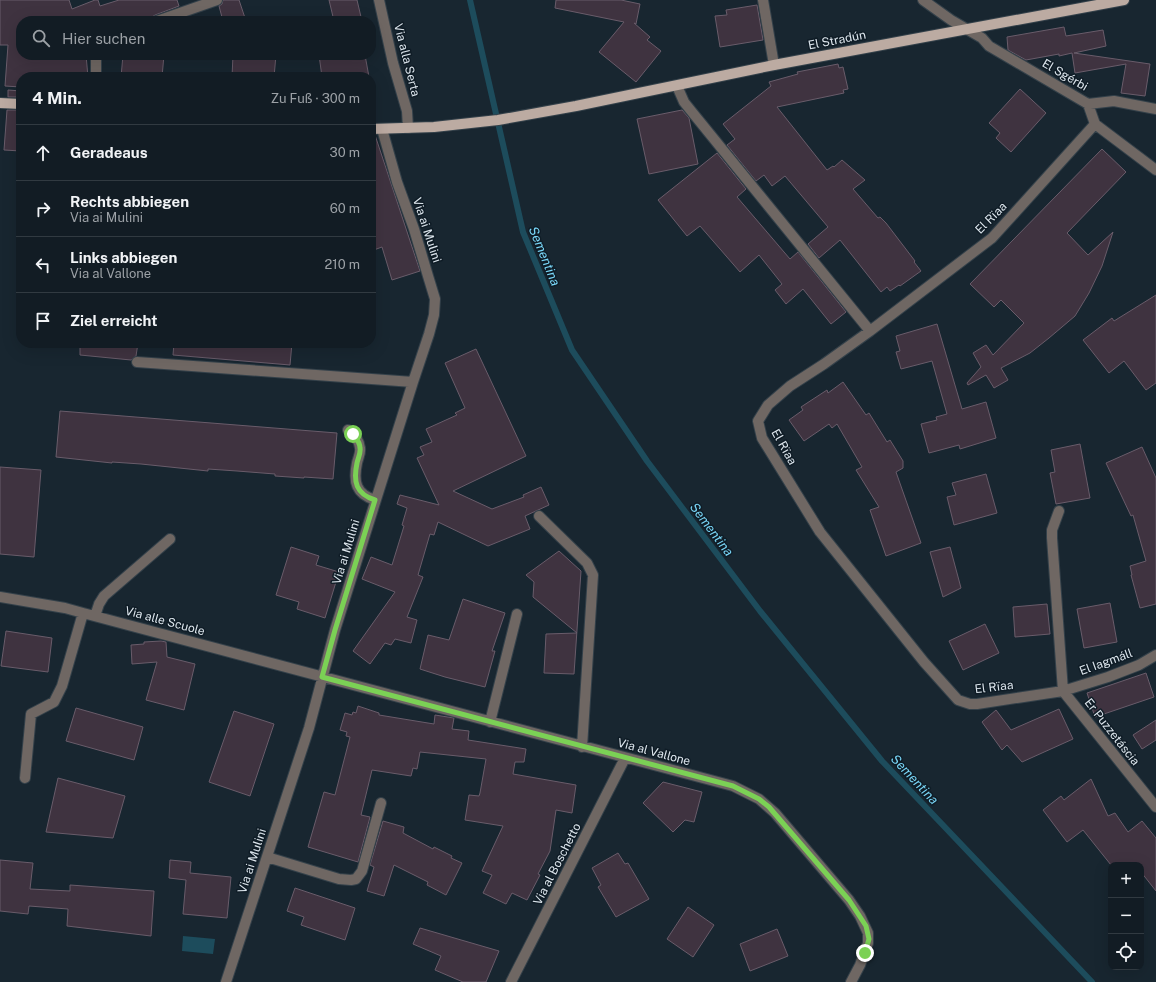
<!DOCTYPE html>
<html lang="de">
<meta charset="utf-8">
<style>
body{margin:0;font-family:"Public Sans",sans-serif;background:#1b252c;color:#f1f3f6}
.controls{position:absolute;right:12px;bottom:12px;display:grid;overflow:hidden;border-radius:8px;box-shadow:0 4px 16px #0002}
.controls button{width:36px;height:36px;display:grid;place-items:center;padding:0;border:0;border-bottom:1px solid #313a41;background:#121c24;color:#f1f3f6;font:20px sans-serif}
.stop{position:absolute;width:12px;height:12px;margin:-9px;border:3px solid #7bd155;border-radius:50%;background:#fff}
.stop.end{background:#7bd155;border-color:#fff;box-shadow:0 1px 4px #0008}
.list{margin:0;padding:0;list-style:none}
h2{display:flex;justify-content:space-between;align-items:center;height:52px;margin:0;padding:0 16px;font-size:17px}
h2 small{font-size:13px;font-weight:400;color:#9ca1a6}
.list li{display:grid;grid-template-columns:26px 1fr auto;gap:12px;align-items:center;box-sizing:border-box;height:56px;padding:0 16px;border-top:1px solid #313a41}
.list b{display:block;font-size:15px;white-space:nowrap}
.list p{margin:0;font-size:13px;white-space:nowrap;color:#9ca1a6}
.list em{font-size:13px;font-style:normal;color:#9ca1a6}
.icon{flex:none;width:22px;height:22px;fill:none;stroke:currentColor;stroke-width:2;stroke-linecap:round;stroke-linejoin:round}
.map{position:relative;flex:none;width:1156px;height:982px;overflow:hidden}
.search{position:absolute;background:#121c24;box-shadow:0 4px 16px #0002;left:16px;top:16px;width:360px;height:44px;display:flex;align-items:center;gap:10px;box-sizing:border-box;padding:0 14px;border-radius:16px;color:#9ca1a6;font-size:15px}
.panel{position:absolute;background:#121c24;box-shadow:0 4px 16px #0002;left:16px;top:72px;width:360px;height:276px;border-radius:16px}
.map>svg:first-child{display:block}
.water{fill:#1d4c5c}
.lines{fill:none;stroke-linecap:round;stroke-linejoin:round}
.stream{stroke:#1d4c5c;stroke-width:6}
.building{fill:#3f3340;stroke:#695c6a}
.minor-casing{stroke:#34414a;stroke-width:12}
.major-casing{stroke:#34414a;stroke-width:12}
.minor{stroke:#6f6763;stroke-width:10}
.major{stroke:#bcaba2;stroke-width:10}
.route{stroke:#7bd155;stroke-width:5}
.labels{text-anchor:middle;stroke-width:3;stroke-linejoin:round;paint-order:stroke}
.street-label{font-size:12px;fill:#dde6ed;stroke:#0f1c26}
.water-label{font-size:13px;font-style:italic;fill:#79d6f7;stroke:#0f1c26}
</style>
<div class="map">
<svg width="1156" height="982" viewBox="0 0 1156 982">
<rect width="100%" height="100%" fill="#182630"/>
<path class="water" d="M 183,936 L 215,939 L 213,954 L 182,951 Z"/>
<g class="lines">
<path class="stream" d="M 470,0 L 523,232 L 572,350 L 647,461 L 760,611 L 882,761 L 1092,982"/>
</g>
<path class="building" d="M 0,0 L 69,0 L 72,9 L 95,0 L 98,0 L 100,6 L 119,0 L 177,0 L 179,6 L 155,15 L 152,17 L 151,21 L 21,21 L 21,55 L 86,55 L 88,77 L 21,77 L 21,87 L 5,86 L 8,45 L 0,45 Z
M 223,0 L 239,0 L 246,21 L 223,21 L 219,6 L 222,4 Z
M 329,0 L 357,0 L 361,17 L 344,21 L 334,21 Z
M 556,0 L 621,0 L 640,4 L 636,24 L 634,23 L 650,37 L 647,40 L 661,51 L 636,82 L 599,52 L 624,22 L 555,8 Z
M 757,5 L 763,40 L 720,47 L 715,16 L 727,15 L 726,10 Z
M 1064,27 L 1066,36 L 1103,30 L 1106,46 L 1074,53 L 1150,64 L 1145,96 L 1121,93 L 1126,64 L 1075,73 L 1072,53 L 1059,56 L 1059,54 L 1026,60 L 1008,50 L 1007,37 Z
M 123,55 L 164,55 L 162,77 L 121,77 Z
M 233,55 L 276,55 L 274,77 L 232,77 Z
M 319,55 L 365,55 L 369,77 L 322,77 Z
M 838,64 L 839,68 L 843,67 L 848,89 L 843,90 L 844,93 L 777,107 L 827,170 L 833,166 L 834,167 L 842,160 L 865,180 L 853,189 L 878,218 L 880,217 L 886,223 L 915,261 L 914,262 L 921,271 L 900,286 L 899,285 L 890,291 L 887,287 L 881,292 L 840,240 L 819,258 L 808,244 L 828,227 L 785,176 L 772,186 L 764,175 L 756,181 L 727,145 L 735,139 L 723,124 L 771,86 L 769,82 L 798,74 L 797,72 Z
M 1020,89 L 1046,113 L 1011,152 L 996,138 L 1000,133 L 989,123 Z
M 8,90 L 21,91 L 21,97 L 8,97 Z
M 7,110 L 21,110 L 21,151 L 4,150 Z
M 682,110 L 689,118 L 698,164 L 649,174 L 637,119 Z
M 371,135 L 375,135 L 420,271 L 392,280 L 382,247 L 371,251 Z
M 1102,149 L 1126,172 L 1067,233 L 1088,255 L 1113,232 L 1102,266 L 1089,293 L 1075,316 L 1049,338 L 1030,353 L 1001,368 L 1008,380 L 994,388 L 986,375 L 968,385 L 967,383 L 981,367 L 973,353 L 986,345 L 993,355 L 1024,323 L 1001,300 L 994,307 L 970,284 Z
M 717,153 L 746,189 L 737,197 L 790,259 L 798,252 L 846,312 L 831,324 L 803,289 L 786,304 L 775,290 L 782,284 L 759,255 L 740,272 L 700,226 L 687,236 L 658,200 Z
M 1156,295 L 1156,383 L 1146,390 L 1124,361 L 1109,373 L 1083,340 L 1112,318 L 1114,321 Z
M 937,324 L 962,409 L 986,402 L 996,438 L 960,449 L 959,445 L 929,453 L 921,424 L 937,420 L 936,417 L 947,414 L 932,361 L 901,369 L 896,352 L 900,351 L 896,336 Z
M 80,343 L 138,343 L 136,356 L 131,360 L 80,355 Z
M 174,343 L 292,343 L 290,365 L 173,355 Z
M 476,349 L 526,456 L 453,491 L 492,509 L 524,497 L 523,495 L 541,487 L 549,505 L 525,516 L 530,529 L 488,546 L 438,522 L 434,535 L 430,534 L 418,575 L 423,577 L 407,617 L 417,620 L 411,643 L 395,639 L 391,645 L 385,643 L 370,664 L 353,651 L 395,592 L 362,579 L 371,557 L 392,565 L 404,526 L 402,525 L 407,508 L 397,504 L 400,495 L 439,505 L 417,458 L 424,455 L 420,447 L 432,442 L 426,429 L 457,415 L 455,413 L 465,408 L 445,363 Z
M 843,382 L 866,415 L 869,413 L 887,442 L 890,440 L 903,461 L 903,468 L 896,472 L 921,543 L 886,556 L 870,510 L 879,507 L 856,470 L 862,467 L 837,424 L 832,428 L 829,424 L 804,441 L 789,420 L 803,410 L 801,407 L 827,390 L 828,393 Z
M 60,411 L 337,433 L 333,479 L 304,477 L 304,478 L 275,476 L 275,474 L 237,471 L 208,469 L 208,471 L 141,464 L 112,462 L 112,463 L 56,457 Z
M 1080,444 L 1090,498 L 1056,504 L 1050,473 L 1055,472 L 1051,450 Z
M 1142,447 L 1156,478 L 1156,604 L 1140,608 L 1131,575 L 1132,575 L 1130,566 L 1146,561 L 1133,515 L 1131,516 L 1106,463 Z
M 0,467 L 41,470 L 34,557 L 0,554 Z
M 986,474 L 997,513 L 954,525 L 947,497 L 956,495 L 952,483 Z
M 291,547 L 319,556 L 316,565 L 339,572 L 325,618 L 297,609 L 299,602 L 276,595 Z
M 950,547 L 961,588 L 943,597 L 930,552 Z
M 559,551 L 581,571 L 574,674 L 544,673 L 546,634 L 577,633 L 533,597 L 534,582 L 526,575 Z
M 463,599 L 505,613 L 492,651 L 495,651 L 485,687 L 445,677 L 420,669 L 428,635 L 449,640 Z
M 1110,603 L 1117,642 L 1084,648 L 1077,609 Z
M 1047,604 L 1050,634 L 1015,637 L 1013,607 Z
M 985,624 L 999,653 L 963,670 L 949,641 Z
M 6,631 L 52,638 L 48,672 L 1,666 Z
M 161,641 L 166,642 L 167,657 L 195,664 L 184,710 L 146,700 L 157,662 L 132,664 L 131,645 L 144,644 L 144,642 Z
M 1146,673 L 1154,697 L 1095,717 L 1087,693 Z
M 358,706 L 379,713 L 379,715 L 434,724 L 435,715 L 454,718 L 452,729 L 469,731 L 468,740 L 526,749 L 524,762 L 515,762 L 513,774 L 576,785 L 572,813 L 556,810 L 550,851 L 538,874 L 540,875 L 527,900 L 512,893 L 506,904 L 483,893 L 492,875 L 482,871 L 503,826 L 465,820 L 469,795 L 479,796 L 480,793 L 486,759 L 420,752 L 417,769 L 413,768 L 411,776 L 372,770 L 361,815 L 370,817 L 358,862 L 308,847 L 324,792 L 335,795 L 350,737 L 346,736 L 347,732 L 340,730 L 345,713 L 352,715 L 353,712 L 356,713 Z
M 76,708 L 143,727 L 134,760 L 66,741 Z
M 1059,709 L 1073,739 L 1022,762 L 1007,745 L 1002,750 L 982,722 L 996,710 L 1011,730 Z
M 234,711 L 274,724 L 250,796 L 209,782 Z
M 1156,720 L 1156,740 L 1142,749 L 1133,735 Z
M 58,778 L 125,796 L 113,838 L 46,832 Z
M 1091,779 L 1108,816 L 1115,813 L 1128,832 L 1142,821 L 1156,838 L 1156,891 L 1141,872 L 1141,865 L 1111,865 L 1083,830 L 1067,842 L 1043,810 L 1061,796 L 1064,800 Z
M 663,782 L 702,792 L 694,822 L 685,820 L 673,832 L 643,803 Z
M 383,821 L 404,827 L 403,833 L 433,849 L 434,847 L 452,856 L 451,858 L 462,863 L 446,895 L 427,885 L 428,882 L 394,865 L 384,896 L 367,891 L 374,867 L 370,865 Z
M 618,853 L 625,864 L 628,863 L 649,899 L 616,917 L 598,887 L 601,885 L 592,868 Z
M 0,860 L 33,863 L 30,889 L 70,891 L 70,885 L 154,891 L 151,936 L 67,926 L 68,909 L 29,906 L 28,914 L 0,911 Z
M 170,860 L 191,862 L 190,873 L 231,877 L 227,918 L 183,914 L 186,880 L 169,878 Z
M 295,888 L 355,908 L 345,940 L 301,925 L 304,917 L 287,911 Z
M 688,907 L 714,925 L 693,957 L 667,939 Z
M 420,928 L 499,951 L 486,982 L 463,982 L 435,970 L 441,956 L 413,944 Z
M 777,929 L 788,956 L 750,971 L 740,944 Z"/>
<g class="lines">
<defs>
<path id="minor" d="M 379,0 L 393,63 L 407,111 L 408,128
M 763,0 L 774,65
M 923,0 L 951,20 L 982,38 L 989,46 L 1088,104 L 1095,124 L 1156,170
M 157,21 L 217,0
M 96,55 L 96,77
M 677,86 L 684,102 L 692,112 L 870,331
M 1088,104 L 1114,101 L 1156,109
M 1095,124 L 992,238 L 870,331 L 824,364 L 790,386 L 768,405 L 758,421 L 762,438 L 820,532 L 924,662 L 958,700 L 970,704 L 977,704 L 1063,691 L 1108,677 L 1139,665 L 1156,655
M 137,362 L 413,382
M 348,430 C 354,434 359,440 360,448 C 361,453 358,458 357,463 C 353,482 356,494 375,500
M 1059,511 L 1052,530 L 1052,538 L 1063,691
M 539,516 L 587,563 L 593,575 L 582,747
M 0,597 L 65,608 L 83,613 L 733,786 L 759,799 L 775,813 L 849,900 L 860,916 L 868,933 L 868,943 L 860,965 L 851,982
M 95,616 L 99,604 L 104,596 L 170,539
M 1063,691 L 1156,807
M 490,722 L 517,614
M 25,778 L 31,714 L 54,702 L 62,686 L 83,613
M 267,857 L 339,879 L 351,880 L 356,879 L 362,871 L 381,803
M 226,982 L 309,728 L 335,630 L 413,382 L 429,334 L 434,315 L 435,299 L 428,276 L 414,229 L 397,182 L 382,129
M 511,982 L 625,758"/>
<path id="major" d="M 0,103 L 21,104
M 371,129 L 434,127 L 498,120 L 576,106 L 774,65 L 1124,0"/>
</defs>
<use href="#minor" class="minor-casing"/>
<use href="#major" class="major-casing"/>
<use href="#minor" class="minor"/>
<use href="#major" class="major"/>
</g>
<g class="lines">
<path class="route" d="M 353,434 C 356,438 360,442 360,448 C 361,453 358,458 357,463 C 353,482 356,494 375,500 L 335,630 L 322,677 L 733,786 L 759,799 L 769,807 L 849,900 L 866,926 L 869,939 L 865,953"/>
</g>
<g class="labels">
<g class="street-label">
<text transform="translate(837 40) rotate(-11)" y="4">El Stradún</text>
<text transform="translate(407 60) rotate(76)" y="4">Via alla Serta</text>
<text transform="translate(1065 75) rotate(30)" y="4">El Sgérbi</text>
<text transform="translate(991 218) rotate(-45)" y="4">El Rïaa</text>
<text transform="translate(427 230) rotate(72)" y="4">Via ai Mulini</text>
<text transform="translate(784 447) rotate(61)" y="4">El Rïaa</text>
<text transform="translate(346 552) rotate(-73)" y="4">Via ai Mulini</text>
<text transform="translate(165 621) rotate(15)" y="4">Via alle Scuole</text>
<text transform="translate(1106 662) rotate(-20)" y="4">El Iagmáll</text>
<text transform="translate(994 687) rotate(-7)" y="4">El Rïaa</text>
<text transform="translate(1112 732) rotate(52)" y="4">Er Puzzetáscia</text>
<text transform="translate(654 752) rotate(15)" y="4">Via al Vallone</text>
<text transform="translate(252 861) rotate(-72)" y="4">Via ai Mulini</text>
<text transform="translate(557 864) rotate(-63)" y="4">Via al Boschetto</text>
</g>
<g class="water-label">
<text transform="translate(545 256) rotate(68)" y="5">Sementina</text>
<text transform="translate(712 529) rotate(53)" y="5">Sementina</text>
<text transform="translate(915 779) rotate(47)" y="5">Sementina</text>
</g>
</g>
</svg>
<div class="controls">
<button>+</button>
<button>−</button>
<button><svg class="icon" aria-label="locate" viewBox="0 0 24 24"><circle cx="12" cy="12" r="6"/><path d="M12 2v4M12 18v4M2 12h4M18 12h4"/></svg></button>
</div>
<div class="stop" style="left:353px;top:434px"></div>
<div class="stop end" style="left:865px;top:953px"></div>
<div class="search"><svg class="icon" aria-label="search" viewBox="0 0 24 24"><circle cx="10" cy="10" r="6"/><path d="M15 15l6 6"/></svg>Hier suchen</div>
<section class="panel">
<h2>4 Min.<small>Zu Fuß · 300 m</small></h2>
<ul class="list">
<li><svg class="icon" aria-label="ahead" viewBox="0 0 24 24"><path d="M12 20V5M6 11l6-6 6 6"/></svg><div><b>Geradeaus</b></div><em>30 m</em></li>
<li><svg class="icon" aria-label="right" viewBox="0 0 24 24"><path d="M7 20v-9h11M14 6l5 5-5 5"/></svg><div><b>Rechts abbiegen</b><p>Via ai Mulini</p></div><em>60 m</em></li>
<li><svg class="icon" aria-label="left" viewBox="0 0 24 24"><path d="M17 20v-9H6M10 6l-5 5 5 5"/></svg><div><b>Links abbiegen</b><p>Via al Vallone</p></div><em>210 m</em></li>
<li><svg class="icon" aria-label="arrive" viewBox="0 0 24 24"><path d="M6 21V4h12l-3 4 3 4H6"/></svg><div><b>Ziel erreicht</b></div></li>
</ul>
</section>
</div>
